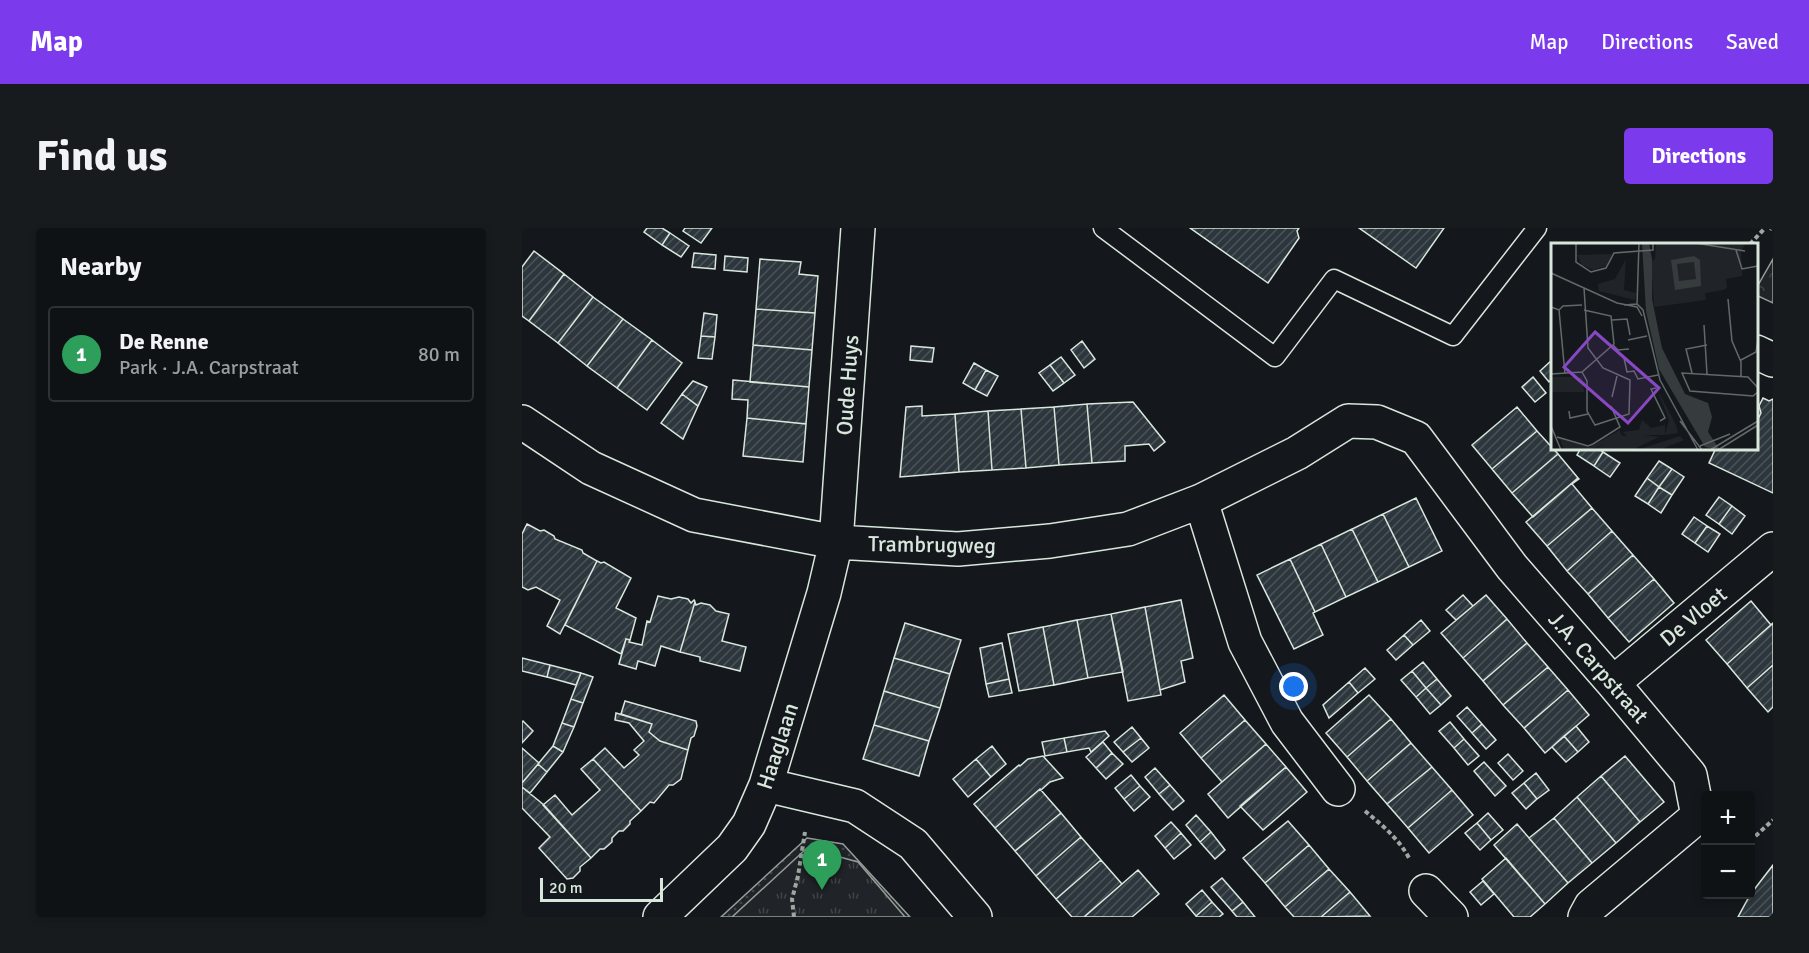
<!DOCTYPE html>
<meta charset="utf-8">
<style>
body{margin:0;font-family:Signika,sans-serif;background:#181b1e;color:#f1f3f6}
.controls{position:absolute;right:18px;bottom:18px;display:grid;overflow:hidden;border-radius:6px;box-shadow:0 3px 9px #0003}
.controls button{width:54px;height:54px;display:grid;place-items:center;padding:0;border:0;border-bottom:2px solid #2f3234;background:#0f1215;color:#f1f3f6;font:30px sans-serif}
.scale{position:absolute;left:18px;bottom:15px;width:123px;box-sizing:border-box;padding-left:6px;border:3px solid #d8e6dc;border-top:0;font-size:16px;line-height:21px;white-space:nowrap;color:#d8e6dc;-webkit-text-stroke:4px #14181c;paint-order:stroke}
.you{position:absolute;left:772px;top:459px;width:21px;height:21px;margin:-15px;border:4px solid #fff;border-radius:50%;background:#1a73e8;box-shadow:0 0 0 9px #1a73e833}
.badge{display:grid;place-items:center;width:39px;height:39px;border-radius:50%;background:#7c3aed;color:#fff;font-size:20px;font-weight:700}
.pin{position:absolute;translate:-50% -50px;filter:drop-shadow(0 2px 3px #0008)}
.pin::after{content:'';position:absolute;top:32px;width:21px;height:18px;background:inherit;clip-path:polygon(0 0,100% 0,50% 100%)}
.list{margin:0;padding:0;list-style:none}
h2{display:flex;justify-content:space-between;align-items:center;height:78px;margin:0;padding:0 24px;font-size:26px}
h2 small{font-size:20px;font-weight:400;color:#9b9ea0}
.list li{display:grid;grid-template-columns:39px 1fr auto;gap:18px;align-items:center;box-sizing:border-box;height:96px;margin:0 12px 12px;padding:0 12px;border:2px solid #2f3234;border-radius:6px}
.list b{display:block;font-size:22px;white-space:nowrap}
.list p{margin:0;font-size:20px;white-space:nowrap;color:#9b9ea0}
.list em{font-size:20px;font-style:normal;color:#9b9ea0}
.map{position:relative;flex:none;width:1251px;height:689px;overflow:hidden;border-radius:6px}
header{display:flex;align-items:center;gap:36px;box-sizing:border-box;height:84px;padding:0 30px;background:#7c3aed;color:#fff}
header strong{font-size:28px}
nav{display:flex;gap:33px;margin-inline-start:auto;font-size:21px}
.intro{display:flex;align-items:center;justify-content:space-between;box-sizing:border-box;height:144px;padding:0 36px}
h1{margin:0;font-size:42px}
.button{padding:15px 27px;border-radius:6px;background:#7c3aed;color:#fff;font-size:21px;font-weight:700}
main{display:flex;gap:36px;padding:0 36px}
aside{flex:1;background:#0f1215;border-radius:6px;box-shadow:0 3px 9px #0003}
.map>svg:first-child{display:block}
.grass{fill:url(#grass-dots);stroke:#939e99;stroke-width:1.5}
.forest{fill:url(#forest-crowns);stroke:#939e99;stroke-width:1.5}
.park{fill:url(#park-tufts);stroke:#939e99;stroke-width:1.5}
.building{fill:url(#building-hatch);stroke:#d8e6dc;stroke-width:1.5}
.lines{fill:none;stroke-linecap:round;stroke-linejoin:round}
.service-casing{stroke:#d8e6dc;stroke-width:21}
.minor-casing{stroke:#d8e6dc;stroke-width:36}
.path{stroke:#9da8a2;stroke-width:4;stroke-dasharray:4.5 3;stroke-linecap:butt}
.service{stroke:#14181c;stroke-width:18}
.minor{stroke:#14181c;stroke-width:33}
.labels{text-anchor:middle;stroke-width:4.5;stroke-linejoin:round;paint-order:stroke}
.street-label{font-size:22px;fill:#d8e6dc;stroke:#14181c}
.inset-road{fill:none;stroke:#626a69;stroke-width:1.5}
.view{fill:#8948c3;fill-opacity:0.15;stroke:#8948c3;stroke-width:3}
.inset-edge{fill:none;stroke:#d8e6dc;stroke-width:3}
</style>
<header>
<strong>Map</strong>
<nav><a>Map</a><a>Directions</a><a>Saved</a></nav>
</header>
<div class="intro"><h1>Find us</h1><a class="button">Directions</a></div>
<main>
<aside>
<h2>Nearby<small></small></h2>
<ul class="list">
<li><span class="badge" style="background:#2e9e5b">1</span><div><b>De Renne</b><p>Park · J.A. Carpstraat</p></div><em>80 m</em></li>
</ul>
</aside>
<div class="map">
<svg width="1251" height="689" viewBox="0 0 1251 689">
<defs>
<pattern id="grass-dots" width="8" height="8" patternUnits="userSpaceOnUse" patternTransform="scale(1.5)"><rect width="8" height="8" fill="#202428"/><path d="M2 2h.1M6 6h.1" fill="none" stroke="#404447" stroke-width="1.8" stroke-linecap="round"/></pattern>
<pattern id="forest-crowns" width="20" height="18" patternUnits="userSpaceOnUse" patternTransform="scale(1.5)"><rect width="20" height="18" fill="#202428"/><path d="M2 6a3 3 0 1 1 6 0M12 15a3 3 0 1 1 6 0" fill="none" stroke="#404447"/></pattern>
<pattern id="park-tufts" width="24" height="20" patternUnits="userSpaceOnUse" patternTransform="scale(1.5)"><rect width="24" height="20" fill="#202428"/><path d="M3 7l-1-3M5 7V3M7 7l1-3M15 17l-1-3M17 17v-4M19 17l1-3" fill="none" stroke="#404447"/></pattern>
<pattern id="building-hatch" width="6" height="6" patternUnits="userSpaceOnUse" patternTransform="scale(1.5)"><rect width="6" height="6" fill="#2c363c"/><path d="M-1 1l2-2M0 6l6-6M5 7l2-2" fill="none" stroke="#4a5358"/></pattern>
</defs>
<rect width="100%" height="100%" fill="#14181c"/>
<path class="grass" d="M 285,610 L 321,616 L 388,689 L 199,689 Z"/>
<path class="forest" d="M 1251,31 L 1251,75 L 1234,67 L 1235,59 Z"/>
<path class="park" d="M 285,620 L 336,634 L 383,689 L 210,689 Z"/>
<path class="building" d="M 125,0 L 140,0 L 148,5 L 140,17 L 122,4 Z
M 163,0 L 190,0 L 179,15 L 161,3 Z
M 668,0 L 777,0 L 775,3 L 777,10 L 746,55 Z
M 837,0 L 922,0 L 894,40 Z
M 148,5 L 167,18 L 159,29 L 140,17 Z
M 12,23 L 42,46 L 7,93 L 0,88 L 0,39 Z
M 172,25 L 194,27 L 193,41 L 170,39 Z
M 203,28 L 226,30 L 225,44 L 202,42 Z
M 238,31 L 279,34 L 277,46 L 296,48 L 293,85 L 234,81 Z
M 42,46 L 71,69 L 36,115 L 7,93 Z
M 71,69 L 101,91 L 65,138 L 36,115 Z
M 234,81 L 293,85 L 290,122 L 231,117 Z
M 182,85 L 195,87 L 193,109 L 179,108 Z
M 101,91 L 130,112 L 95,160 L 65,138 Z
M 179,108 L 193,109 L 190,131 L 176,130 Z
M 130,112 L 160,135 L 125,182 L 95,160 Z
M 560,113 L 573,131 L 562,140 L 549,122 Z
M 231,117 L 290,122 L 287,159 L 228,154 Z
M 389,118 L 412,120 L 410,134 L 388,132 Z
M 539,129 L 553,147 L 542,155 L 528,137 Z
M 1030,132 L 1030,151 L 1027,154 L 1018,143 Z
M 452,135 L 464,142 L 453,162 L 441,155 Z
M 528,137 L 542,155 L 531,163 L 517,145 Z
M 464,142 L 476,148 L 465,168 L 453,162 Z
M 1011,149 L 1024,165 L 1013,174 L 1000,159 Z
M 211,152 L 287,159 L 284,196 L 225,190 L 226,172 L 210,171 Z
M 171,153 L 185,159 L 176,178 L 160,166 Z
M 160,166 L 176,178 L 161,211 L 139,195 Z
M 1241,170 L 1247,173 L 1251,171 L 1251,265 L 1187,235 L 1194,220 L 1234,220 L 1234,190 L 1236,191 L 1239,185 L 1237,178 Z
M 611,174 L 643,214 L 632,223 L 627,216 L 603,218 L 603,233 L 570,235 L 565,176 Z
M 565,176 L 570,235 L 537,237 L 532,179 Z
M 400,178 L 400,188 L 433,186 L 437,244 L 378,249 L 384,179 Z
M 532,179 L 537,237 L 504,240 L 499,181 Z
M 995,179 L 1015,203 L 970,241 L 950,217 Z
M 499,181 L 504,240 L 470,242 L 466,183 Z
M 466,183 L 470,242 L 437,244 L 433,186 Z
M 225,190 L 284,196 L 281,234 L 221,228 Z
M 1015,203 L 1036,226 L 990,265 L 970,241 Z
M 1059,220 L 1076,220 L 1081,224 L 1072,238 L 1055,227 Z
M 1081,224 L 1098,235 L 1088,249 L 1072,238 Z
M 1036,226 L 1056,250 L 1011,289 L 990,265 Z
M 1137,233 L 1150,241 L 1137,259 L 1125,250 Z
M 1150,241 L 1162,249 L 1150,267 L 1137,259 Z
M 1056,250 L 1057,251 L 1050,256 L 1070,280 L 1025,318 L 1004,294 Z
M 1125,250 L 1137,259 L 1126,276 L 1113,268 Z
M 1137,259 L 1150,267 L 1139,285 L 1126,276 Z
M 1197,269 L 1210,278 L 1197,296 L 1184,287 Z
M 894,270 L 920,323 L 887,339 L 861,286 Z
M 1210,278 L 1223,288 L 1210,306 L 1197,296 Z
M 1070,280 L 1090,303 L 1045,343 L 1025,318 Z
M 861,286 L 887,339 L 856,354 L 830,301 Z
M 1172,289 L 1185,298 L 1173,315 L 1160,306 Z
M 5,296 L 18,303 L 22,302 L 32,308 L 33,311 L 60,322 L 61,325 L 75,333 L 38,406 L 25,398 L 38,372 L 14,359 L 6,362 L 0,359 L 0,306 Z
M 1185,298 L 1198,306 L 1186,324 L 1173,315 Z
M 830,301 L 856,354 L 824,369 L 799,316 Z
M 1090,303 L 1111,327 L 1066,366 L 1045,343 Z
M 799,316 L 824,369 L 793,384 L 768,331 Z
M 1111,327 L 1132,351 L 1086,390 L 1066,366 Z
M 768,331 L 793,384 L 791,385 L 801,407 L 772,421 L 735,347 Z
M 75,333 L 79,335 L 82,334 L 109,350 L 94,380 L 114,390 L 108,412 L 104,411 L 99,426 L 43,397 Z
M 1132,351 L 1152,375 L 1107,414 L 1086,390 Z
M 941,367 L 951,378 L 934,392 L 924,382 Z
M 964,367 L 985,391 L 941,430 L 919,405 Z
M 136,368 L 149,371 L 157,369 L 166,371 L 169,375 L 172,372 L 173,374 L 158,424 L 139,418 L 133,438 L 116,433 L 114,441 L 97,436 L 104,411 L 108,412 L 107,414 L 120,417 L 125,393 L 128,394 Z
M 659,372 L 671,430 L 659,433 L 663,454 L 638,462 L 623,379 Z
M 1229,373 L 1249,397 L 1205,436 L 1184,412 Z
M 173,374 L 174,377 L 179,375 L 188,377 L 194,383 L 207,386 L 200,413 L 224,419 L 218,443 L 178,433 L 178,429 L 158,424 Z
M 623,379 L 639,467 L 606,473 L 589,386 Z
M 589,386 L 601,444 L 566,450 L 555,392 Z
M 985,391 L 1005,415 L 961,453 L 941,430 Z
M 555,392 L 566,450 L 532,457 L 521,399 Z
M 899,392 L 908,403 L 891,417 L 882,407 Z
M 383,395 L 439,412 L 428,446 L 372,430 Z
M 1251,395 L 1251,437 L 1225,460 L 1205,436 Z
M 521,399 L 532,457 L 497,463 L 486,406 Z
M 882,407 L 891,417 L 874,432 L 865,422 Z
M 480,415 L 487,451 L 464,456 L 458,420 Z
M 1005,415 L 1026,439 L 981,477 L 961,453 Z
M 0,430 L 28,437 L 25,449 L 0,443 Z
M 372,430 L 428,446 L 418,480 L 362,463 Z
M 901,434 L 915,451 L 904,460 L 890,443 Z
M 28,437 L 59,445 L 54,457 L 25,449 Z
M 1251,437 L 1251,479 L 1246,484 L 1225,460 Z
M 1026,439 L 1046,462 L 1002,500 L 981,477 Z
M 843,440 L 853,451 L 836,465 L 827,454 Z
M 890,443 L 904,460 L 894,469 L 879,452 Z
M 59,445 L 71,449 L 61,475 L 49,471 Z
M 487,451 L 490,465 L 467,469 L 464,456 Z
M 915,451 L 929,468 L 919,477 L 904,460 Z
M 827,454 L 836,465 L 807,490 L 801,477 Z
M 904,460 L 919,477 L 908,486 L 894,469 Z
M 1046,462 L 1067,487 L 1023,525 L 1002,500 Z
M 362,463 L 418,480 L 407,513 L 352,497 Z
M 702,467 L 723,492 L 679,530 L 658,505 Z
M 847,467 L 869,491 L 825,529 L 804,505 Z
M 49,471 L 61,475 L 52,499 L 40,495 Z
M 103,473 L 174,493 L 175,498 L 172,508 L 169,510 L 166,522 L 138,513 L 127,504 L 130,496 L 99,486 Z
M 945,479 L 960,496 L 950,505 L 935,488 Z
M 94,485 L 130,496 L 127,504 L 138,513 L 166,522 L 159,551 L 151,557 L 147,557 L 132,575 L 128,574 L 119,583 L 71,531 L 83,520 L 102,540 L 117,527 L 112,522 L 122,513 L 107,495 L 93,492 Z
M 869,491 L 889,515 L 845,553 L 825,529 Z
M 723,492 L 744,516 L 700,554 L 679,530 Z
M 1,493 L 11,503 L 0,515 L 0,494 Z
M 928,494 L 942,511 L 932,520 L 917,503 Z
M 40,495 L 52,499 L 41,524 L 31,518 Z
M 960,496 L 974,512 L 964,521 L 950,505 Z
M 352,497 L 407,513 L 397,548 L 341,531 Z
M 1054,498 L 1067,514 L 1056,524 L 1042,508 Z
M 610,499 L 619,510 L 601,524 L 592,514 Z
M 583,503 L 587,508 L 569,524 L 567,520 L 545,524 L 542,510 Z
M 1042,508 L 1056,524 L 1044,534 L 1030,519 Z
M 542,510 L 545,524 L 523,528 L 520,514 Z
M 619,510 L 627,520 L 610,534 L 601,524 Z
M 942,511 L 957,528 L 946,537 L 932,520 Z
M 581,514 L 590,525 L 574,540 L 564,529 Z
M 889,515 L 910,539 L 865,576 L 845,553 Z
M 744,516 L 764,539 L 706,590 L 686,566 Z
M 31,518 L 41,524 L 25,544 L 16,536 Z
M 470,518 L 484,536 L 469,549 L 454,531 Z
M 0,520 L 17,535 L 0,555 Z
M 590,525 L 601,536 L 584,551 L 574,540 Z
M 986,526 L 1001,543 L 991,552 L 976,535 Z
M 521,528 L 541,550 L 528,554 L 519,562 L 518,561 L 473,600 L 452,576 L 497,537 L 498,538 L 506,531 Z
M 1103,528 L 1142,574 L 1118,594 L 1079,548 Z
M 71,531 L 119,583 L 108,593 L 108,596 L 101,603 L 97,603 L 90,610 L 90,614 L 82,621 L 78,621 L 69,630 L 21,577 L 33,567 L 50,587 L 78,562 L 59,541 Z
M 454,531 L 469,549 L 446,569 L 431,551 Z
M 962,534 L 984,558 L 973,568 L 952,543 Z
M 16,536 L 25,544 L 8,565 L 0,559 L 0,555 Z
M 764,539 L 785,564 L 741,602 L 718,578 Z
M 910,539 L 930,562 L 886,600 L 865,576 Z
M 633,540 L 648,557 L 637,566 L 623,549 Z
M 1014,545 L 1027,562 L 1015,571 L 1002,555 Z
M 609,547 L 618,558 L 602,571 L 593,560 Z
M 1079,548 L 1118,594 L 1094,615 L 1055,569 Z
M 1002,555 L 1015,571 L 1004,581 L 990,565 Z
M 648,557 L 662,573 L 651,582 L 637,566 Z
M 618,558 L 628,569 L 612,583 L 602,571 Z
M 0,559 L 22,577 L 69,630 L 58,639 L 58,643 L 51,650 L 45,651 L 17,620 L 28,609 L 0,580 Z
M 518,561 L 539,585 L 493,623 L 473,600 Z
M 930,562 L 951,587 L 907,625 L 886,600 Z
M 1055,569 L 1094,615 L 1070,635 L 1032,590 Z
M 539,585 L 559,609 L 514,648 L 493,623 Z
M 966,585 L 981,602 L 969,612 L 955,595 Z
M 674,587 L 689,604 L 678,614 L 664,597 Z
M 1032,590 L 1070,635 L 1046,655 L 1007,610 Z
M 766,593 L 787,617 L 743,655 L 721,630 Z
M 649,594 L 659,605 L 643,620 L 633,608 Z
M 955,595 L 969,612 L 958,622 L 943,605 Z
M 995,596 L 1046,655 L 1023,676 L 972,617 Z
M 689,604 L 703,622 L 693,631 L 678,614 Z
M 659,605 L 669,617 L 652,631 L 643,620 Z
M 559,609 L 579,632 L 534,671 L 514,648 Z
M 787,617 L 807,641 L 763,679 L 743,655 Z
M 984,630 L 1023,676 L 1008,689 L 992,689 L 960,651 Z
M 579,632 L 600,656 L 562,689 L 550,689 L 534,671 Z
M 1251,637 L 1251,689 L 1216,689 L 1228,667 Z
M 807,641 L 828,664 L 799,689 L 772,689 L 763,679 Z
M 616,642 L 637,666 L 610,689 L 562,689 Z
M 700,650 L 721,674 L 710,683 L 689,659 Z
M 961,653 L 972,666 L 959,677 L 948,664 Z
M 680,662 L 690,674 L 674,688 L 664,676 Z
M 828,664 L 848,688 L 799,689 Z
M 690,674 L 701,686 L 697,689 L 675,689 L 674,688 Z
M 721,674 L 733,689 L 715,689 L 710,683 Z"/>
<g class="lines">
<defs>
<path id="service" d="M 581,0 L 753,129 L 812,51 L 931,108 L 1015,0"/>
<path id="minor" d="M 1234,124 L 1251,132
M 0,194 L 69,240 L 172,287 L 314,314 L 436,321 L 528,313 L 606,301 L 679,273 L 775,225 L 826,193 L 855,194 L 894,210 L 990,339 L 1091,455 L 1168,547 L 1176,588 L 1069,678 L 1063,689
M 679,273 L 723,414 L 765,494 L 816,561
M 1091,455 L 1251,321
M 244,557 L 333,578 L 391,616 L 453,689
M 904,663 L 929,689
M 138,689 L 210,620 L 227,596 L 244,557 L 302,365 L 314,314 L 336,0"/>
</defs>
<use href="#service" class="service-casing"/>
<use href="#minor" class="minor-casing"/>
<path class="path" d="M 1248,0 L 1251,1
M 1228,16 L 1243,0
M 843,583 C 860,597 877,611 887,630
M 1228,613 L 1251,592
M 272,689 L 270,671 L 276,648 L 283,604"/>
<use href="#service" class="service"/>
<use href="#minor" class="minor"/>
</g>
<g class="labels">
<g class="street-label">
<text transform="translate(325 157) rotate(-86)" y="8">Oude Huys</text>
<text transform="translate(410 316) rotate(1)" y="8">Trambrugweg</text>
<text transform="translate(1171 388) rotate(-40)" y="8">De Vloet</text>
<text transform="translate(1077 439) rotate(49)" y="8">J.A. Carpstraat</text>
<text transform="translate(255 518) rotate(-72)" y="8">Haaglaan</text>
</g>
</g>
<g transform="translate(1029 15)">
<rect width="207" height="207" fill="#14181c"/>
<path d="M 61,11 L 55,23 L 42,27 L 31,22 L 26,12 ZM 75,16 L 73,47 L 85,50 L 84,57 L 48,48 L 47,41 L 64,36 ZM 91,177 L 100,185 L 114,182 L 114,192 L 92,192 L 108,194 L 81,207 L 43,207 L 54,200 L 40,207 L 13,207 L 9,196 L 39,204 L 69,187 L 70,192 L 76,194 L 72,189 L 88,187 Z" fill="#202428"/>
<path d="M 106,146 L 125,182 L 127,190 L 114,192 L 118,177 ZM 129,193 L 133,197 L 108,207 L 86,207 Z" fill="#202428"/>
<path d="M 105,0 L 195,0 L 190,8 L 191,33 L 175,36 L 176,45 L 172,47 L 154,50 L 155,57 L 103,64 L 100,19 L 104,16 ZM 0,134 L 31,134 L 33,149 L 0,149 Z" fill="#202428"/>
<path d="M 91,0 L 98,0 L 101,16 L 101,56 L 111,105 L 134,151 L 157,160 L 161,174 L 157,189 L 169,207 L 154,204 L 108,126 L 95,68 ZM 143,13 L 149,17 L 150,43 L 124,47 L 120,17 ZM 143,19 L 145,36 L 128,38 L 126,21 Z" fill="#363b3e" fill-rule="evenodd"/>
<path class="inset-road" d="M 25,0 L 25,19 L 40,29 L 55,25 L 63,10 L 102,7 L 102,0M 144,0 L 194,8M 185,7 L 191,26 L 207,23M 0,30 L 66,60 L 86,64 L 91,73M 177,56 L 181,98 L 190,119 L 190,133M 73,62 L 86,61 L 92,67 L 109,137 L 147,207M 86,62 L 88,0M 0,64 L 8,67 L 12,63 L 31,62M 8,67 L 14,131M 61,77 L 76,76 L 79,92M 153,82 L 156,131M 77,97 L 96,93M 62,102 L 67,107 L 78,106M 73,115 L 76,129 L 83,128 L 87,136 L 107,132M 190,117 L 205,109 L 207,96M 31,129 L 36,138 L 36,168 L 44,182 L 78,171 L 79,137 L 52,125 L 37,105 L 33,45M 141,130 L 135,106 L 156,102M 0,131 L 31,129 L 63,101 L 60,73 L 33,67M 105,145 L 100,146 L 114,175 L 109,178M 207,145 L 197,134 L 131,130 L 139,148 L 202,153 L 207,149M 61,154 L 66,133M 18,168 L 19,175 L 37,171M 129,178 L 151,207M 0,183 L 10,207M 6,194 L 37,203 L 42,201 L 69,184 L 60,163M 149,203 L 179,191M 159,207 L 207,178M 167,207 L 207,182"/>
<path class="view" d="M 44,89 L 108,145 L 77,180 L 13,124 Z"/>
<rect width="207" height="207" class="inset-edge"/>
</g>
</svg>
<div class="controls">
<button>+</button>
<button>−</button>
</div>
<div class="scale">20 m</div>
<div class="you"></div>
<div class="pin badge" style="left:300px;top:662px;background:#2e9e5b">1</div>
</div>
</main>
